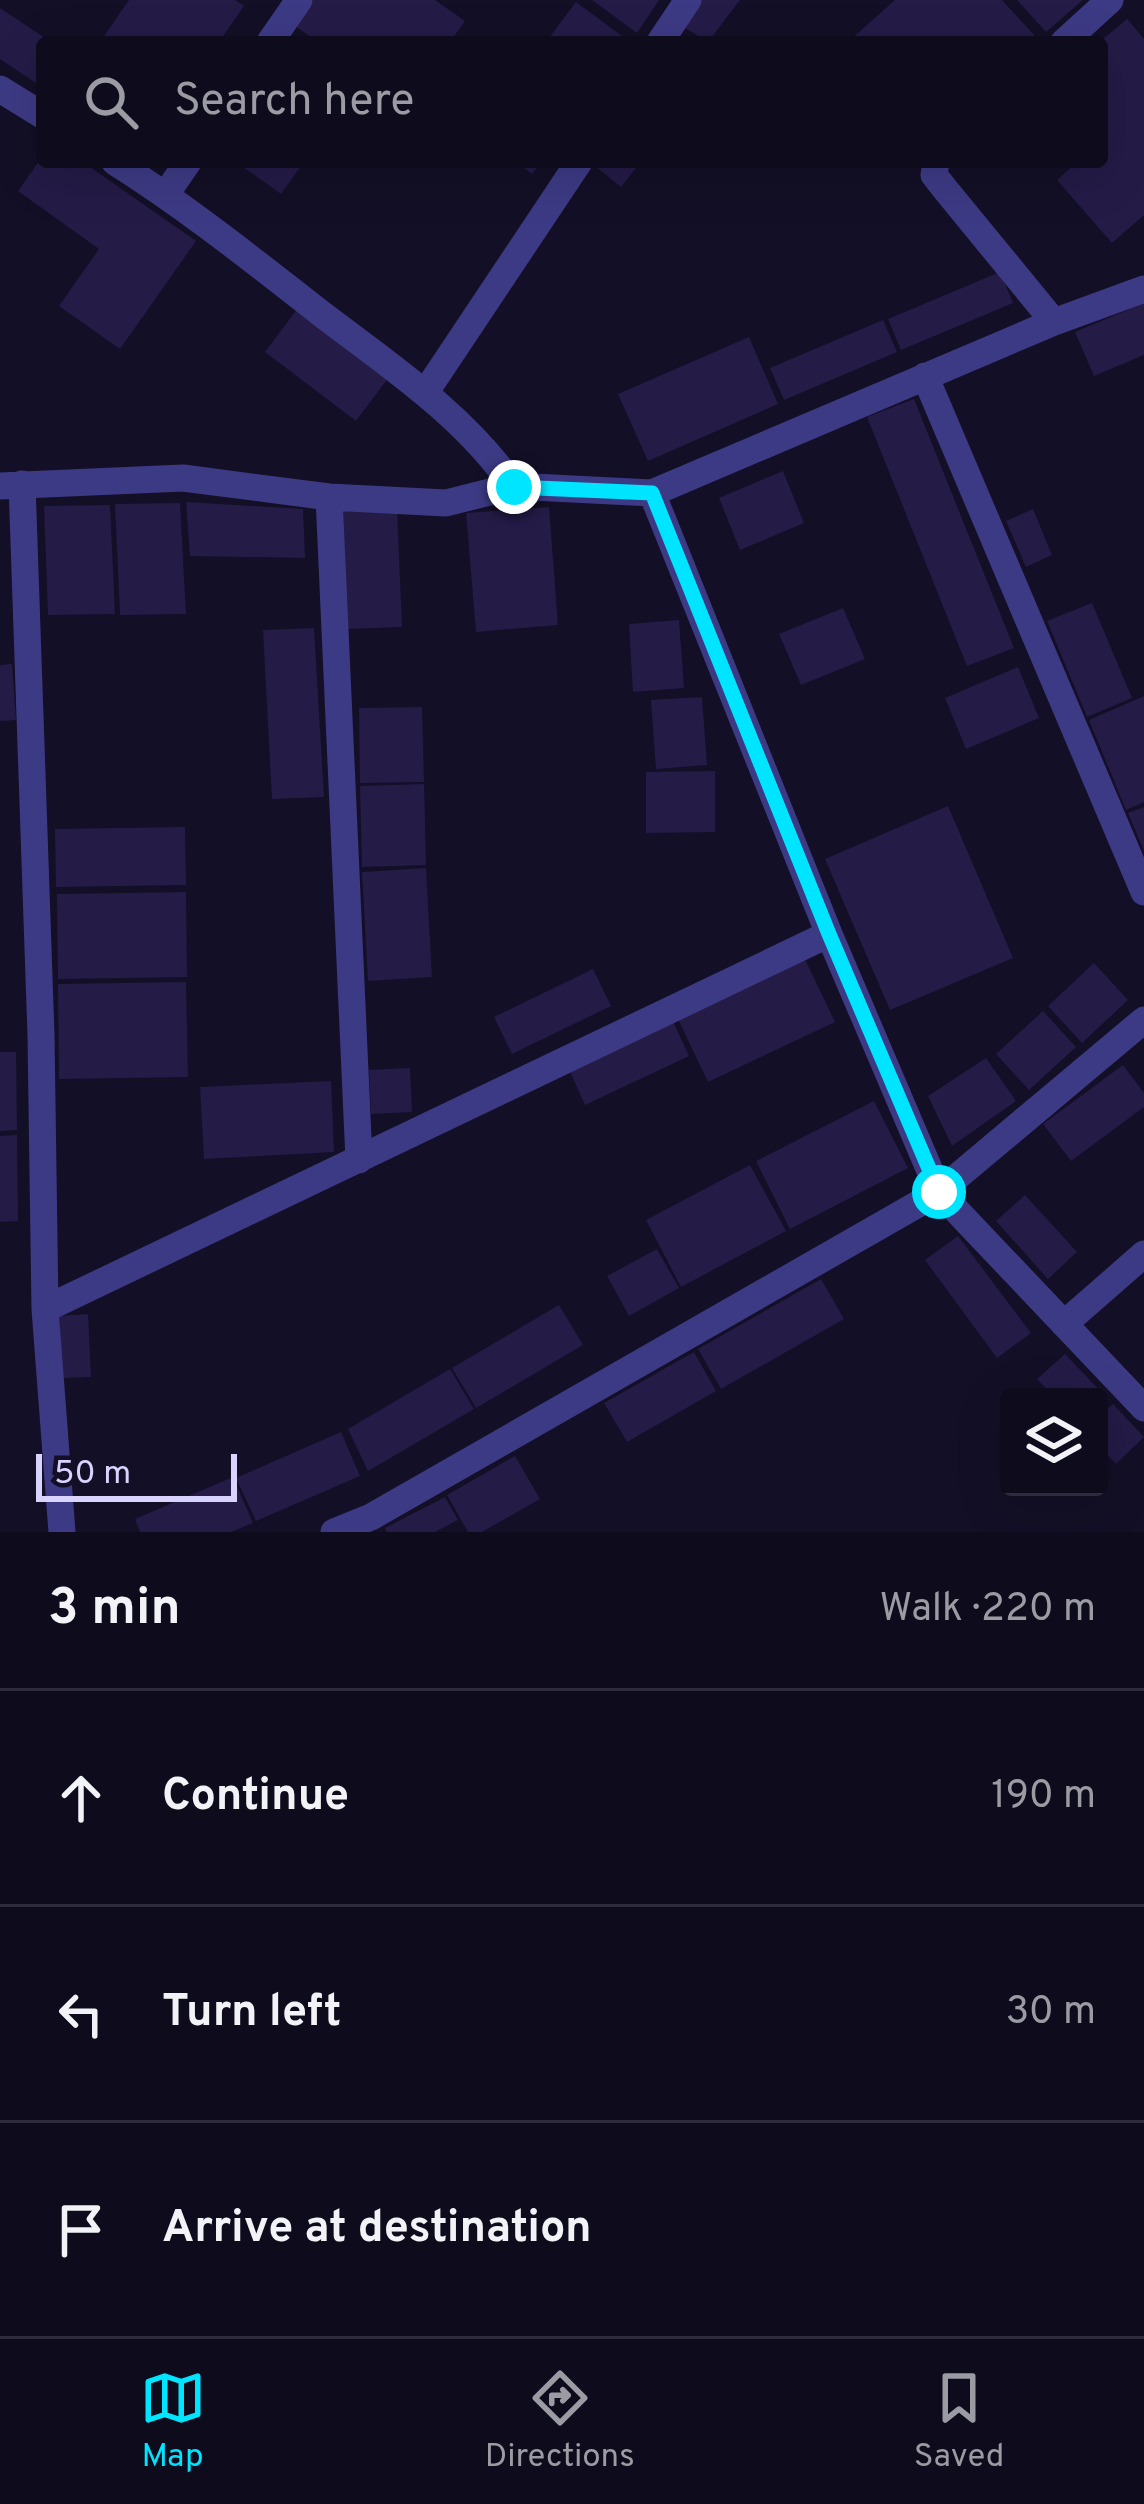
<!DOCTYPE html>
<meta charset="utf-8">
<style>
body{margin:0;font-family:Overpass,sans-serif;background:#171425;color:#f1f3f6}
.controls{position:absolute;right:36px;bottom:36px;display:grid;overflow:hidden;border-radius:12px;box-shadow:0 12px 48px #0002}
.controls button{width:108px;height:108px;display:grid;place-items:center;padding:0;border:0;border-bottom:3px solid #2e2b3b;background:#0e0b1c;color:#f1f3f6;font:60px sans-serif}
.scale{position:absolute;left:36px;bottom:30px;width:201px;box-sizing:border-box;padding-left:12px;border:6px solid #d9d4ff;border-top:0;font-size:33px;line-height:42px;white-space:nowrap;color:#d9d4ff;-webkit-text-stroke:9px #130f26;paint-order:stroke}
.stop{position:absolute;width:36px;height:36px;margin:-27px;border:9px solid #00e5ff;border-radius:50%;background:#fff}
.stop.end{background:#00e5ff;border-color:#fff;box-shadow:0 3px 12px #0008}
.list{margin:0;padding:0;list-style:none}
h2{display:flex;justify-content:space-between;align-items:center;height:156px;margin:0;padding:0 48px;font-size:51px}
h2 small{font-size:39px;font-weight:400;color:#9b9ba3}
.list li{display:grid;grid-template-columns:78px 1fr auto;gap:36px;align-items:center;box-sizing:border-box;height:216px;padding:0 48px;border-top:3px solid #2e2b3b}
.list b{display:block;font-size:45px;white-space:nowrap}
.list em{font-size:39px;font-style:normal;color:#9b9ba3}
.icon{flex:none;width:66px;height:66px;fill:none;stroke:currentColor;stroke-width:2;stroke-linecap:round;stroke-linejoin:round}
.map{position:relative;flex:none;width:1144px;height:1532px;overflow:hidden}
.search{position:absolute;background:#0e0b1c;box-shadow:0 12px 48px #0002;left:36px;right:36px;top:36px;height:132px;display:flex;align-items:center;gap:30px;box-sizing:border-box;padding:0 42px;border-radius:12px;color:#9b9ba3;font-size:45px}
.sheet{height:804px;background:#0e0b1c}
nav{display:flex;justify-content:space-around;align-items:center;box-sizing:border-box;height:168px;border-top:3px solid #2e2b3b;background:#0e0b1c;font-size:33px;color:#9b9ba3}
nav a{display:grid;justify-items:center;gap:6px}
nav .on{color:#00e5ff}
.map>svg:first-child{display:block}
.building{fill:#241b47}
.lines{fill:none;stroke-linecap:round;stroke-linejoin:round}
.minor{stroke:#3d3a85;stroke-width:27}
.route{stroke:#00e5ff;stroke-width:15}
</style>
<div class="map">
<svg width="1144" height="1532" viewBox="0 0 1144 1532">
<rect width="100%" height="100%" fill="#130f26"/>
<path class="building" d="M 129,0 L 235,0 L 244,6 L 219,42 L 100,42 Z
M 313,0 L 435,0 L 465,21 L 450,42 L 318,42 L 295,26 Z
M 592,0 L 659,0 L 637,33 Z
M 701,0 L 740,0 L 708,42 L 682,26 Z
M 895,0 L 1002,0 L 1034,35 L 1027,42 L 848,42 Z
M 1017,0 L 1083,0 L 1046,32 Z
M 576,2 L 630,42 L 546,42 Z
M 0,8 L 51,42 L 42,42 L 42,87 L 0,59 Z
M 1127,19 L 1144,39 L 1144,215 L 1112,243 L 1057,180 L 1077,162 L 1102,162 L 1102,40 Z
M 42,157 L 42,162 L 83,162 L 196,241 L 120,349 L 59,306 L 99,249 L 18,191 Z
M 236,162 L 304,162 L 281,194 Z
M 516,162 L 541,162 L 532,174 Z
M 590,162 L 641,162 L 621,187 Z
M 1000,272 L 1013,303 L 901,350 L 888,319 Z
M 1144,303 L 1144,355 L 1094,376 L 1075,332 Z
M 298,308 L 389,377 L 356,421 L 265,352 Z
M 883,320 L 897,352 L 784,400 L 770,368 Z
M 749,337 L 778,404 L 648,461 L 618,394 Z
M 914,399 L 1014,648 L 967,666 L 867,417 Z
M 783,471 L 804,523 L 740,550 L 719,498 Z
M 186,502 L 303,509 L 305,558 L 190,556 Z
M 180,503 L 186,614 L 120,615 L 115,504 Z
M 110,505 L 115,614 L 48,615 L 44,506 Z
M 549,507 L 558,625 L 476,632 L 466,513 Z
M 397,508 L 402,627 L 347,629 L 343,510 Z
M 1033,509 L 1052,555 L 1026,567 L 1006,521 Z
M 1092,603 L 1132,698 L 1087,717 L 1047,621 Z
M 843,608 L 865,659 L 801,685 L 779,634 Z
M 679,620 L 684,688 L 633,692 L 629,624 Z
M 314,628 L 324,797 L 272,799 L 263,630 Z
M 12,664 L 16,720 L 0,721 L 0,665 Z
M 1018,667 L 1039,718 L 966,749 L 945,698 Z
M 1144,696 L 1144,802 L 1126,810 L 1089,720 Z
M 702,697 L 707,765 L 656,769 L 651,700 Z
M 422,707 L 424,782 L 360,783 L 359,708 Z
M 715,771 L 715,832 L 646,833 L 646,772 Z
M 424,784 L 426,865 L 362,867 L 360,786 Z
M 948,806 L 1013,958 L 890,1010 L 825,859 Z
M 1144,807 L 1144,851 L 1128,813 Z
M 185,827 L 186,885 L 56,887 L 55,829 Z
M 426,868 L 432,977 L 368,981 L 362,872 Z
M 186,892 L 187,977 L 58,979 L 57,894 Z
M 803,955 L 835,1022 L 708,1082 L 676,1015 Z
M 1094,963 L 1128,1000 L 1082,1043 L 1048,1006 Z
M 593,969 L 611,1006 L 512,1054 L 494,1017 Z
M 186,982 L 188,1077 L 59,1079 L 58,984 Z
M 1043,1011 L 1076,1047 L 1029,1090 L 996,1054 Z
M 671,1017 L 689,1056 L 585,1105 L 568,1067 Z
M 0,1052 L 16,1052 L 17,1130 L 0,1131 Z
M 986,1058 L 1016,1101 L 952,1146 L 928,1096 Z
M 1123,1065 L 1144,1093 L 1144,1107 L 1071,1161 L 1043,1124 Z
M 410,1068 L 412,1112 L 371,1114 L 369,1070 Z
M 331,1081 L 334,1152 L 204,1159 L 200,1087 Z
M 874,1101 L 908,1168 L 790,1229 L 756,1161 Z
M 17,1135 L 18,1221 L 0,1222 L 0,1136 Z
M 750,1165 L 786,1231 L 681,1287 L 646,1220 Z
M 1025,1195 L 1077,1252 L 1048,1279 L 996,1221 Z
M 958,1236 L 1031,1333 L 997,1358 L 925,1260 Z
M 657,1249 L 679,1288 L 629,1316 L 607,1276 Z
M 821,1279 L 844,1319 L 721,1389 L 698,1349 Z
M 559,1305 L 583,1345 L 476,1408 L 452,1368 Z
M 88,1314 L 91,1377 L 63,1378 L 59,1316 Z
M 694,1352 L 716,1391 L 627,1442 L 604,1403 Z
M 1065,1354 L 1109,1400 L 1099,1409 L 1099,1397 L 1054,1397 L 1037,1379 Z
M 450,1369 L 474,1409 L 368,1471 L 348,1429 Z
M 1113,1404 L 1144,1437 L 1116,1464 L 1099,1446 L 1099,1417 Z
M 341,1432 L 360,1476 L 256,1521 L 236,1478 Z
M 515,1456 L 540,1499 L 482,1532 L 468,1532 L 447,1495 Z
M 233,1477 L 253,1523 L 231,1532 L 140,1532 L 135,1519 Z
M 445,1497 L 458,1520 L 435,1532 L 387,1532 L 385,1528 Z"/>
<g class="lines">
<path class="minor" d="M 270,42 L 299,0
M 660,42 L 688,0
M 1064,42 L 1110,0
M 0,89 L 42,115
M 115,162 C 188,208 255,262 323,315 C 390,366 465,416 513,486
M 936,162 L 934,175 L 945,189 L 1054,322
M 166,194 L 188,162
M 925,376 L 1144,892
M 425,393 L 579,162
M 22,484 L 41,1035 L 45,1309 L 62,1532
M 0,486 L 183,478 L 329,497 L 446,503 L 513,486 L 652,493 L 1054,322 L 1144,289
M 652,493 L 829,934 L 939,1192 L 1144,1408
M 329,497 L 359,1160
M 45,1309 L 829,934
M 1064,1324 L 1144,1254
M 334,1532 L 371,1517 L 939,1192 L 1144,1020"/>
</g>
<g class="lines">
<path class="route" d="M 514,487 L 652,493 L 829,934 L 939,1192"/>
</g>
</svg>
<div class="controls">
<button><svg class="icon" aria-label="layers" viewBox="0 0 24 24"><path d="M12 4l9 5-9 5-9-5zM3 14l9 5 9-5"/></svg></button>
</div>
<div class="scale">50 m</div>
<div class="stop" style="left:939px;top:1192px"></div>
<div class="stop end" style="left:514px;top:487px"></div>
<div class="search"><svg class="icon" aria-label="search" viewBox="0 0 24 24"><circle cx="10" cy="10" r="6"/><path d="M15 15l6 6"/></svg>Search here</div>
</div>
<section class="sheet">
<h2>3 min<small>Walk · 220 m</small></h2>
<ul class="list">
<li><svg class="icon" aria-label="ahead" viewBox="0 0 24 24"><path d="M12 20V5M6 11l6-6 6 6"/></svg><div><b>Continue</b></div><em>190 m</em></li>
<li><svg class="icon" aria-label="left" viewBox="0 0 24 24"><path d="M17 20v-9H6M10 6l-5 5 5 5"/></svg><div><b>Turn left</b></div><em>30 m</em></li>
<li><svg class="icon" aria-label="arrive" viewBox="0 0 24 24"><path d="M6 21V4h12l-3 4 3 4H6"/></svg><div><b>Arrive at destination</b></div></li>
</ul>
</section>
<nav>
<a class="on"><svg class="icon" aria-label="map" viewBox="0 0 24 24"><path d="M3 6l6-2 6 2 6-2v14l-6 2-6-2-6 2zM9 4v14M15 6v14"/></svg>Map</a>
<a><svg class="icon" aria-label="directions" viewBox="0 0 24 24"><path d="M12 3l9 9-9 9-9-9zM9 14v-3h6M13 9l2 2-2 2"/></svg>Directions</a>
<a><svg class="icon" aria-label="saved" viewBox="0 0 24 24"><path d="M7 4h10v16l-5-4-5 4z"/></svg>Saved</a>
</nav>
